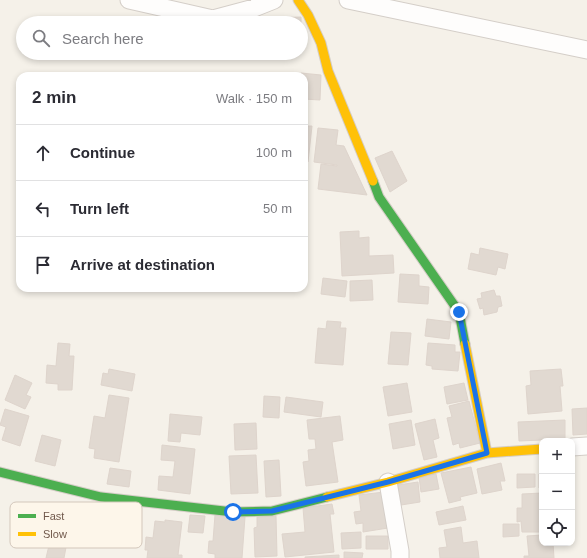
<!DOCTYPE html>
<meta charset="utf-8">
<style>
body{margin:0;font-family:Helvetica,sans-serif;background:#f7f7f7;color:#2b2b33}
.controls{position:absolute;right:12px;bottom:12px;display:grid;overflow:hidden;border-radius:8px;box-shadow:0 2px 6px #0003}
.controls button{width:36px;height:36px;display:grid;place-items:center;padding:0;border:0;border-bottom:1px solid #e1e1e2;background:#fff;color:#2b2b33;font:20px sans-serif}
.stop{position:absolute;width:12px;height:12px;margin:-9px;border:3px solid #1a73e8;border-radius:50%;background:#fff}
.stop.end{background:#1a73e8;border-color:#fff;box-shadow:0 1px 4px #0008}
.list{margin:0;padding:0;list-style:none}
h2{display:flex;justify-content:space-between;align-items:center;height:52px;margin:0;padding:0 16px;font-size:17px}
h2 small{font-size:13px;font-weight:400;color:#7c7c81}
.list li{display:grid;grid-template-columns:26px 1fr auto;gap:12px;align-items:center;box-sizing:border-box;height:56px;padding:0 16px;border-top:1px solid #e1e1e2}
.list b{display:block;font-size:15px;white-space:nowrap}
.list em{font-size:13px;font-style:normal;color:#7c7c81}
.icon{flex:none;width:22px;height:22px;fill:none;stroke:currentColor;stroke-width:2;stroke-linecap:round;stroke-linejoin:round}
.map{position:relative;flex:none;width:587px;height:558px;overflow:hidden}
.search{position:absolute;background:#fff;box-shadow:0 2px 6px #0003;left:16px;top:16px;width:292px;height:44px;display:flex;align-items:center;gap:10px;box-sizing:border-box;padding:0 14px;border-radius:22px;color:#7c7c81;font-size:15px}
.panel{position:absolute;background:#fff;box-shadow:0 2px 6px #0003;left:16px;top:72px;width:292px;height:220px;border-radius:12px}
.map>svg:first-child{display:block}
.building{fill:#e1d9d1;stroke:#ded4cc}
.lines{fill:none;stroke-linecap:round;stroke-linejoin:round}
.street-casing{stroke:#d4cec8;stroke-width:19}
.fast-casing{stroke:#d4cdc6;stroke-width:11}
.slow-casing{stroke:#d4cdc6;stroke-width:11}
.street{stroke:#fefdfc;stroke-width:17}
.fast{stroke:#4caf50;stroke-width:9}
.slow{stroke:#ffc107;stroke-width:9}
.route{stroke:#1a73e8;stroke-width:5}
.key{fill:#fdf6ea;stroke:#d3c7bb;stroke-width:1}
.key-label{font-size:11px;fill:#71594c}
</style>
<div class="map">
<svg width="587" height="558" viewBox="0 0 587 558">
<rect width="100%" height="100%" fill="#f5f1e9"/>
<path class="building" d="M 301,17 L 301,23 L 276,23 L 276,18 Z
M 301,73 L 321,75 L 320,100 L 304,99 L 304,76 L 301,76 Z
M 304,126 L 312,126 L 308,162 L 304,161 Z
M 318,128 L 338,130 L 336,145 L 344,146 L 367,195 L 318,189 L 321,164 L 337,166 L 337,165 L 314,162 Z
M 392,151 L 407,181 L 390,192 L 375,158 Z
M 359,231 L 359,238 L 369,237 L 369,256 L 393,255 L 394,273 L 342,276 L 340,232 Z
M 480,248 L 508,254 L 505,269 L 498,267 L 496,275 L 468,269 L 471,253 L 479,255 Z
M 400,274 L 419,275 L 419,286 L 429,287 L 428,304 L 398,302 Z
M 323,278 L 347,281 L 345,297 L 321,294 Z
M 372,280 L 373,300 L 350,301 L 350,281 Z
M 494,290 L 496,296 L 500,296 L 502,306 L 498,307 L 497,312 L 484,315 L 483,308 L 480,309 L 477,299 L 482,298 L 481,293 Z
M 427,319 L 451,322 L 449,339 L 425,336 Z
M 327,321 L 341,322 L 340,328 L 346,328 L 343,365 L 315,363 L 318,328 L 326,329 Z
M 391,332 L 411,333 L 408,365 L 388,364 Z
M 58,343 L 70,344 L 69,356 L 74,356 L 72,390 L 58,390 L 58,384 L 46,383 L 47,365 L 56,366 Z
M 428,343 L 455,345 L 455,352 L 460,352 L 458,371 L 432,369 L 432,366 L 426,365 Z
M 109,369 L 135,374 L 132,391 L 101,385 L 103,373 L 108,374 Z
M 561,369 L 563,386 L 560,386 L 562,411 L 528,414 L 526,386 L 531,385 L 530,371 Z
M 15,375 L 32,383 L 26,395 L 31,397 L 25,409 L 5,400 Z
M 407,383 L 412,412 L 388,416 L 383,387 Z
M 464,383 L 468,400 L 447,404 L 444,387 Z
M 109,395 L 129,398 L 119,462 L 94,458 L 95,449 L 89,448 L 94,416 L 105,418 Z
M 264,396 L 280,397 L 279,418 L 263,417 Z
M 286,397 L 323,402 L 321,417 L 284,412 Z
M 469,401 L 480,443 L 460,448 L 459,443 L 453,445 L 447,418 L 452,417 L 449,406 Z
M 587,408 L 587,434 L 573,435 L 572,409 Z
M 5,409 L 29,416 L 20,446 L 2,440 L 6,427 L 0,425 Z
M 170,414 L 202,417 L 200,435 L 181,433 L 180,442 L 168,441 Z
M 340,416 L 343,440 L 332,442 L 338,482 L 306,486 L 303,462 L 309,461 L 308,450 L 316,449 L 315,439 L 309,439 L 307,420 Z
M 435,419 L 439,438 L 433,440 L 437,457 L 424,460 L 415,424 Z
M 411,420 L 415,445 L 393,449 L 389,424 Z
M 565,420 L 565,439 L 519,441 L 518,422 Z
M 256,423 L 257,449 L 235,450 L 234,424 Z
M 42,435 L 61,440 L 55,466 L 35,461 Z
M 162,445 L 195,449 L 190,494 L 158,490 L 159,476 L 173,477 L 175,461 L 161,460 Z
M 256,455 L 258,493 L 231,494 L 229,456 Z
M 279,460 L 281,496 L 266,497 L 264,461 Z
M 501,463 L 505,481 L 500,481 L 502,490 L 482,494 L 477,469 Z
M 471,467 L 477,493 L 460,497 L 461,500 L 449,503 L 441,473 Z
M 110,468 L 131,471 L 129,487 L 107,484 Z
M 436,474 L 439,489 L 421,492 L 419,477 Z
M 517,474 L 535,474 L 535,487 L 517,488 Z
M 539,474 L 542,474 L 542,488 L 539,488 Z
M 418,482 L 420,502 L 401,505 L 398,485 Z
M 384,492 L 388,528 L 363,532 L 363,523 L 356,524 L 354,512 L 361,511 L 359,495 Z
M 542,493 L 542,532 L 522,532 L 521,521 L 517,522 L 517,508 L 522,508 L 522,494 Z
M 572,494 L 574,494 L 574,513 L 572,513 Z
M 332,504 L 334,514 L 330,514 L 334,552 L 285,557 L 282,534 L 305,532 L 303,508 Z
M 463,506 L 466,520 L 439,525 L 436,512 Z
M 190,515 L 205,516 L 203,533 L 188,532 Z
M 215,515 L 245,517 L 242,558 L 215,558 L 215,554 L 208,553 L 209,541 L 213,541 Z
M 48,516 L 86,525 L 81,545 L 67,542 L 64,558 L 46,558 L 51,537 L 43,535 Z
M 276,516 L 277,556 L 255,557 L 254,528 L 257,527 L 257,517 Z
M 165,520 L 182,522 L 178,555 L 182,555 L 182,558 L 147,558 L 148,550 L 145,550 L 146,537 L 153,538 L 155,521 L 165,522 Z
M 503,524 L 519,524 L 519,536 L 503,537 Z
M 461,527 L 463,543 L 477,541 L 479,558 L 440,558 L 439,548 L 447,547 L 444,530 Z
M 361,532 L 361,548 L 342,549 L 341,533 Z
M 542,535 L 542,543 L 553,543 L 554,558 L 524,558 L 524,556 L 529,556 L 527,536 Z
M 366,536 L 388,536 L 388,549 L 366,549 Z
M 344,552 L 363,553 L 362,558 L 344,558 Z
M 339,555 L 339,558 L 305,558 L 305,557 Z"/>
<g class="lines">
<defs>
<path id="street" d="M 129,0 L 213,19 L 254,8 L 274,0
M 348,0 L 587,50
M 572,447 L 587,446
M 388,482 L 400,551 L 400,558"/>
<path id="fast" d="M 373,181 L 379,197 L 459,312 L 465,344
M 0,472 L 101,497 L 233,512 L 272,511 L 327,497"/>
<path id="slow" d="M 298,0 L 308,15 L 321,43 L 328,71 L 373,181
M 465,344 L 487,453
M 327,497 L 388,482 L 487,453 L 542,449"/>
</defs>
<use href="#street" class="street-casing"/>
<use href="#fast" class="fast-casing"/>
<use href="#slow" class="slow-casing"/>
<use href="#street" class="street"/>
<use href="#fast" class="fast"/>
<use href="#slow" class="slow"/>
</g>
<g class="lines">
<path class="route" d="M 233,512 L 272,511 L 388,482 L 487,453 L 459,312"/>
</g>
<rect x="10" y="502" width="132" height="46" rx="6" class="key"/>
<rect x="18" y="514" width="18" height="4" fill="#4caf50"/>
<rect x="18" y="532" width="18" height="4" fill="#ffc107"/>
<g class="key-label">
<text x="43" y="520">Fast</text>
<text x="43" y="538">Slow</text>
</g>
</svg>
<div class="controls">
<button>+</button>
<button>−</button>
<button><svg class="icon" aria-label="locate" viewBox="0 0 24 24"><circle cx="12" cy="12" r="6"/><path d="M12 2v4M12 18v4M2 12h4M18 12h4"/></svg></button>
</div>
<div class="stop" style="left:233px;top:512px"></div>
<div class="stop end" style="left:459px;top:312px"></div>
<div class="search"><svg class="icon" aria-label="search" viewBox="0 0 24 24"><circle cx="10" cy="10" r="6"/><path d="M15 15l6 6"/></svg>Search here</div>
<section class="panel">
<h2>2 min<small>Walk · 150 m</small></h2>
<ul class="list">
<li><svg class="icon" aria-label="ahead" viewBox="0 0 24 24"><path d="M12 20V5M6 11l6-6 6 6"/></svg><div><b>Continue</b></div><em>100 m</em></li>
<li><svg class="icon" aria-label="left" viewBox="0 0 24 24"><path d="M17 20v-9H6M10 6l-5 5 5 5"/></svg><div><b>Turn left</b></div><em>50 m</em></li>
<li><svg class="icon" aria-label="arrive" viewBox="0 0 24 24"><path d="M6 21V4h12l-3 4 3 4H6"/></svg><div><b>Arrive at destination</b></div></li>
</ul>
</section>
</div>
